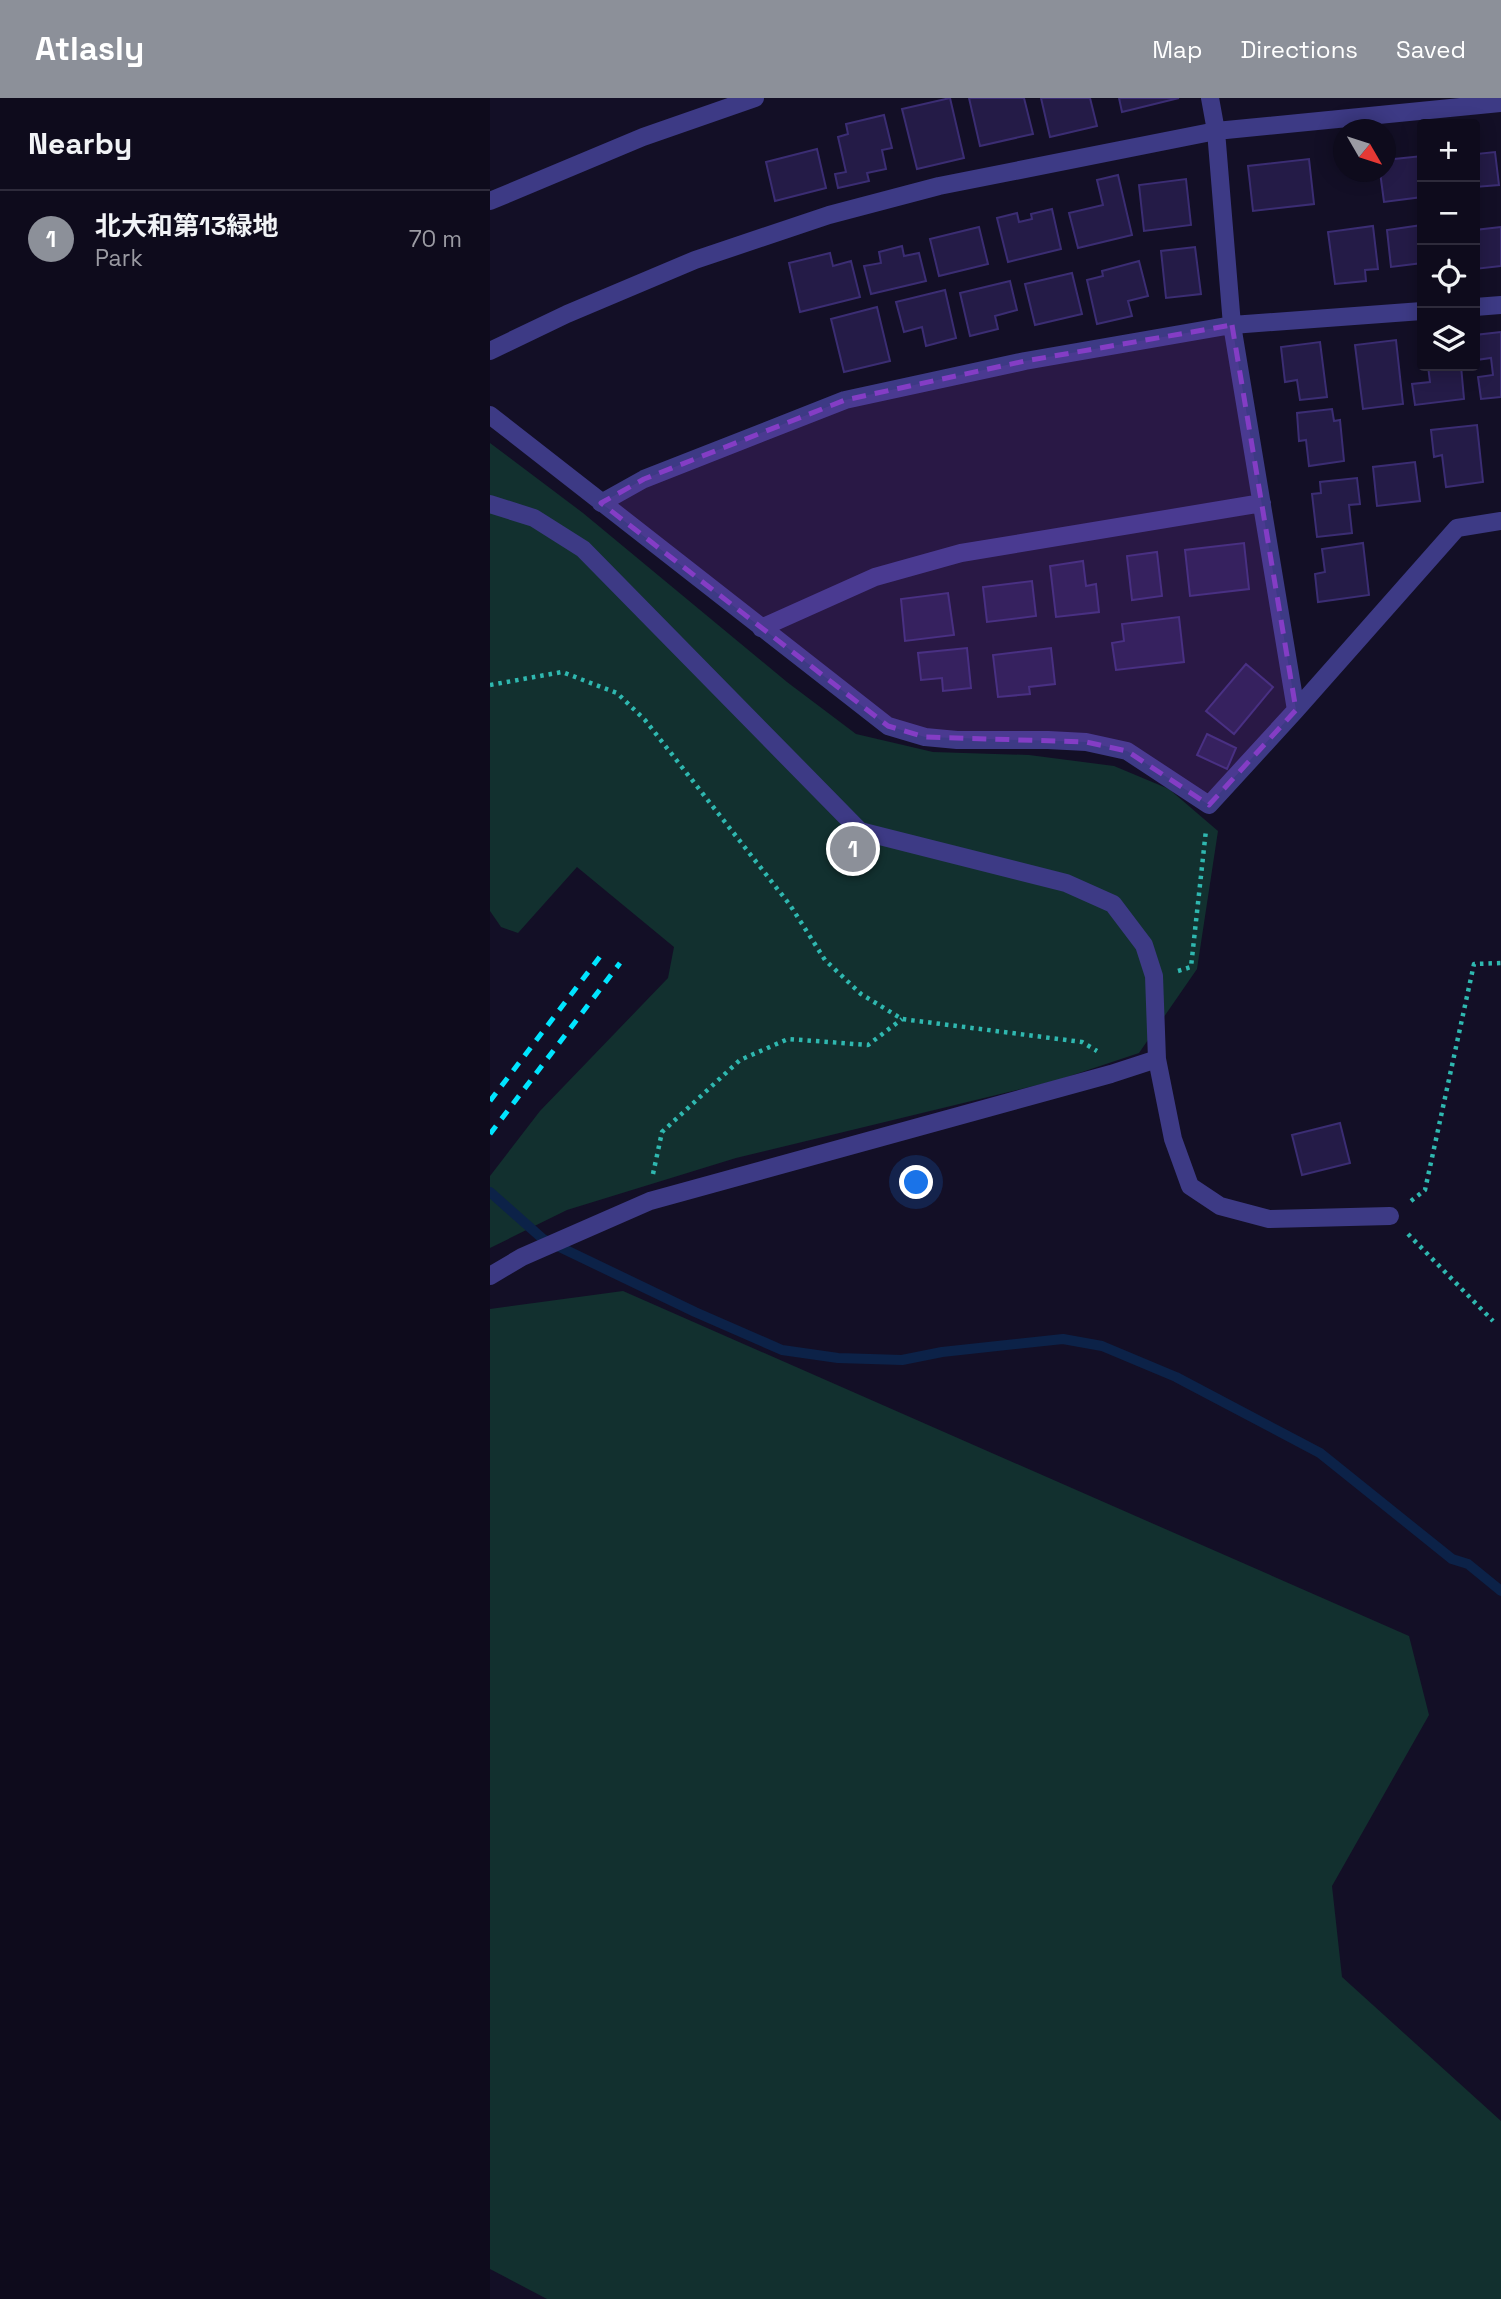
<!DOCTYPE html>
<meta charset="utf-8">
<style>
body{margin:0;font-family:"Space Grotesk","Noto Sans JP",sans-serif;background:#1c1929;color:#f1f3f6}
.controls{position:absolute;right:21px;top:21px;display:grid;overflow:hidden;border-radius:7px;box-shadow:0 4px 18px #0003}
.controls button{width:63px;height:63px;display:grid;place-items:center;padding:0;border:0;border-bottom:2px solid #2e2b3b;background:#0e0b1c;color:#f1f3f6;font:35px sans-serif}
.compass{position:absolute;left:843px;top:21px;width:63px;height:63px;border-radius:50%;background:#0e0b1c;box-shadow:0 4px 18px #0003;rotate:129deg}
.you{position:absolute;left:427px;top:1085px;width:24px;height:24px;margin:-18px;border:5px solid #fff;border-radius:50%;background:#1a73e8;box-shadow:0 0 0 10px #1a73e833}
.badge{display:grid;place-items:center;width:46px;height:46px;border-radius:50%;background:#8c9099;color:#fff;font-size:23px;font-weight:700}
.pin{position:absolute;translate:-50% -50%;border:4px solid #fff;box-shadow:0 2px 7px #0006}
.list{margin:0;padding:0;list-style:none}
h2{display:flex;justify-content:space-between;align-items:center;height:91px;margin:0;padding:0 28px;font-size:30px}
h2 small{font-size:23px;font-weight:400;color:#9b9ba3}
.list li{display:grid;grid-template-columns:46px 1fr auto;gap:21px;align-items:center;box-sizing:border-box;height:98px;padding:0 28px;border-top:2px solid #2e2b3b}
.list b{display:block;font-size:26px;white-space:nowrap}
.list p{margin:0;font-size:23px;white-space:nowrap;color:#9b9ba3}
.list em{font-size:23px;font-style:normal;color:#9b9ba3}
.icon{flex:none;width:38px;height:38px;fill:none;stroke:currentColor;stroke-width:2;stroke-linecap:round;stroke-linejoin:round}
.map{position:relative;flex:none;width:1011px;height:2201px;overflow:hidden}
header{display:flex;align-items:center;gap:42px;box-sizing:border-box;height:98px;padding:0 35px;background:#8c9099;color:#fff}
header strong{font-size:33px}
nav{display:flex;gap:38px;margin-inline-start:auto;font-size:24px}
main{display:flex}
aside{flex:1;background:#0e0b1c}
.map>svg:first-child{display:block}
.green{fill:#12302f}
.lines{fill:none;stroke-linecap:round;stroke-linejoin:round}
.stream{stroke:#0c2248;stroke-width:10}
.building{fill:#241b47;stroke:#3b2d73;stroke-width:2}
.path{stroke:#2fb8b0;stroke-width:4.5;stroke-dasharray:3.5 5;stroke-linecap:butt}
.minor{stroke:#3d3a85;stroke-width:18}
.tertiary{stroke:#3d3a85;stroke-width:18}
.rail{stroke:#00e5ff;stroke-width:5;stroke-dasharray:10 9;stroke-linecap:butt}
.marked{fill:#843dc5;fill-opacity:0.2;stroke:#843dc5;stroke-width:5;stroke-dasharray:14 9;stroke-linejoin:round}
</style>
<header>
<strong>Atlasly</strong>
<nav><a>Map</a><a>Directions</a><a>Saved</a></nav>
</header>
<main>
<aside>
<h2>Nearby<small></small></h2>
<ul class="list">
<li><span class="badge">1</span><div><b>北大和第13緑地</b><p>Park</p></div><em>70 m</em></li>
</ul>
</aside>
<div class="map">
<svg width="1011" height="2201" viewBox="0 0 1011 2201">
<rect width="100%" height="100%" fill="#130f26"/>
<path class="green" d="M 0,345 L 93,415 L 297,584 L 366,636 L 443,654 L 539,657 L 624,668 L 679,691 L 728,733 L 707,871 L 649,955 L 568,982 L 246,1060 L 77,1112 L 0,1150 L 0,1078 L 50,1013 L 178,880 L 184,849 L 87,769 L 28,835 L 11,829 L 0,813 Z
M 133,1193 L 919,1538 L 939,1617 L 842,1788 L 852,1879 L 1011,2023 L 1011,2201 L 57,2201 L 0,2171 L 0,1211 Z"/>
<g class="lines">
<path class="stream" d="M 0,1094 L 53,1141 L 205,1214 L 292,1252 L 348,1260 L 412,1262 L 452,1254 L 573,1241 L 612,1248 L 686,1279 L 830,1355 L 962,1461 L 978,1466 L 1011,1493"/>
</g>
<path class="building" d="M 460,0 L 474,60 L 427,71 L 412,11 Z
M 479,0 L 534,0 L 543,36 L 490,48 Z
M 551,0 L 600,0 L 607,28 L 560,39 Z
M 629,0 L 689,0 L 632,14 Z
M 394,17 L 402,50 L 392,52 L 396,71 L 377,75 L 379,83 L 348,90 L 345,76 L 356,74 L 348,39 L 358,36 L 356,26 Z
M 327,51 L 336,90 L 285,103 L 276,64 Z
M 985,51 L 987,51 L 987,56 L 1005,54 L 1009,87 L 985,89 Z
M 932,58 L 932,99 L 894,104 L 890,74 L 895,74 L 895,62 Z
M 819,61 L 824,106 L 763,113 L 758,68 Z
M 628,77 L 642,137 L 588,150 L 579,115 L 613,107 L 607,82 Z
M 696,81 L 701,127 L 654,133 L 649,87 Z
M 562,111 L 571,151 L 518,164 L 507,120 L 527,115 L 529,124 L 542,121 L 541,116 Z
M 932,127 L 932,165 L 901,169 L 897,132 Z
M 883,128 L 888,171 L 875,172 L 876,183 L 845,186 L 838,134 Z
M 489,129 L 498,166 L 449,178 L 440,141 Z
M 1011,129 L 1011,168 L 985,171 L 985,132 Z
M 412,148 L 414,158 L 429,155 L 436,183 L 381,196 L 374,168 L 391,165 L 389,154 Z
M 705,149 L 711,196 L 676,200 L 671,153 Z
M 340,155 L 343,168 L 361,163 L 370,199 L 310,214 L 299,165 Z
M 649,163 L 658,198 L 638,203 L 642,218 L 607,226 L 597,182 L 613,178 L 612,173 Z
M 582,175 L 592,216 L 545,227 L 535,186 Z
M 520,183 L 527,212 L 505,218 L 508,231 L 480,238 L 470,195 Z
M 455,192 L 466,240 L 436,248 L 432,229 L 414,234 L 406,204 Z
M 387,209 L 400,263 L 354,274 L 341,221 Z
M 1011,234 L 1011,299 L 991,301 L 988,279 L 1003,277 L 1001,260 L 986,262 L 985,237 Z
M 906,242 L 913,306 L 873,311 L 865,247 Z
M 830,244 L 837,299 L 810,302 L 807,282 L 795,284 L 791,249 Z
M 938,268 L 971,268 L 974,301 L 925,307 L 922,286 L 940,284 Z
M 842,311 L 844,323 L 850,322 L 854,363 L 819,368 L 816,342 L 809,343 L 807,315 Z
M 987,327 L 993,384 L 956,389 L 952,357 L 944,359 L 941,332 Z
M 925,364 L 930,403 L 887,408 L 883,369 Z
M 867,380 L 870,406 L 859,407 L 862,435 L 827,439 L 822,396 L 831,395 L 830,384 Z
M 754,445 L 759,491 L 700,498 L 695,452 Z
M 873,445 L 879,497 L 828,504 L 825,476 L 835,474 L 832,451 Z
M 667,454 L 672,498 L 642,502 L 637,458 Z
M 593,463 L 596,488 L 606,486 L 609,514 L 566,519 L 560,468 Z
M 542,483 L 546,518 L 497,524 L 493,489 Z
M 458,495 L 464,537 L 415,543 L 411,501 Z
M 689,519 L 694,564 L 626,572 L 622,545 L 634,543 L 632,526 Z
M 477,550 L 481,590 L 453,593 L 452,580 L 431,582 L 428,555 Z
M 561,550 L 565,586 L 539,589 L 540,596 L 508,599 L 503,557 Z
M 756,566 L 783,589 L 744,636 L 716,613 Z
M 717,636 L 746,650 L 737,671 L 707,657 Z
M 850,1025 L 860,1065 L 812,1077 L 802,1037 Z"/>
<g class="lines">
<path class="path" d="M 0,587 L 72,574 L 127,595 L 155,622 L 300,807 L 335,862 L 371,896 L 412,921 L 592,944 L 607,953
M 688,873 L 701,869 L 716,732
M 163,1076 L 172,1034 L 250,962 L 298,941 L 378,947 L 412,921
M 921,1103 L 935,1092 L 984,866 L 1011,865
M 918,1136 L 1003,1223"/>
<path class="minor" d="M 720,0 L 726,33 L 742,227 L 806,612
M 985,209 L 1011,207
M 0,253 L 77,216 L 205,162 L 339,117 L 449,88 L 726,33 L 1011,5
M 0,317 L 398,628 L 435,639 L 467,642 L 558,642 L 596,644 L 637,653 L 719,707 L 806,612 L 967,430 L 1011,423
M 111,405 L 154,381 L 355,302 L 535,263 L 742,227 L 932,213
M 0,406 L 44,420 L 93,451 L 370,733 L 576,785 L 623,806 L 654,847 L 664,878 L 667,961 L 683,1041 L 700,1088 L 730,1108 L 779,1121 L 900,1118
M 271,530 L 385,479 L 471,455 L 772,405
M 0,1178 L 32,1159 L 160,1103 L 621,976 L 667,961"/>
<path class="tertiary" d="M 0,103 L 153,39 L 265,0"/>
<path class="rail" d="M 0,1003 L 115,852
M 0,1036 L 130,865"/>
</g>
<path class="marked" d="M 742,227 L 806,612 L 719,707 L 637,653 L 596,644 L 435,639 L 398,628 L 111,405 L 154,381 L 355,302 L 535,263 Z"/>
</svg>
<div class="controls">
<button>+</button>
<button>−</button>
<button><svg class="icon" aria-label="locate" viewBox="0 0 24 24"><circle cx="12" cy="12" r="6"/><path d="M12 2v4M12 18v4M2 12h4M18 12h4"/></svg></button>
<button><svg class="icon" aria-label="layers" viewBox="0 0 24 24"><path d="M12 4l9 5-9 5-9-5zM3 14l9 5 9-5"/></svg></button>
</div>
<svg class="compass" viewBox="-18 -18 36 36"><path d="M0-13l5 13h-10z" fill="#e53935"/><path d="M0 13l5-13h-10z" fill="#9b9ba3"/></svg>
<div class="you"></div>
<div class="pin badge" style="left:363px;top:751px">1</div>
</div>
</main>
